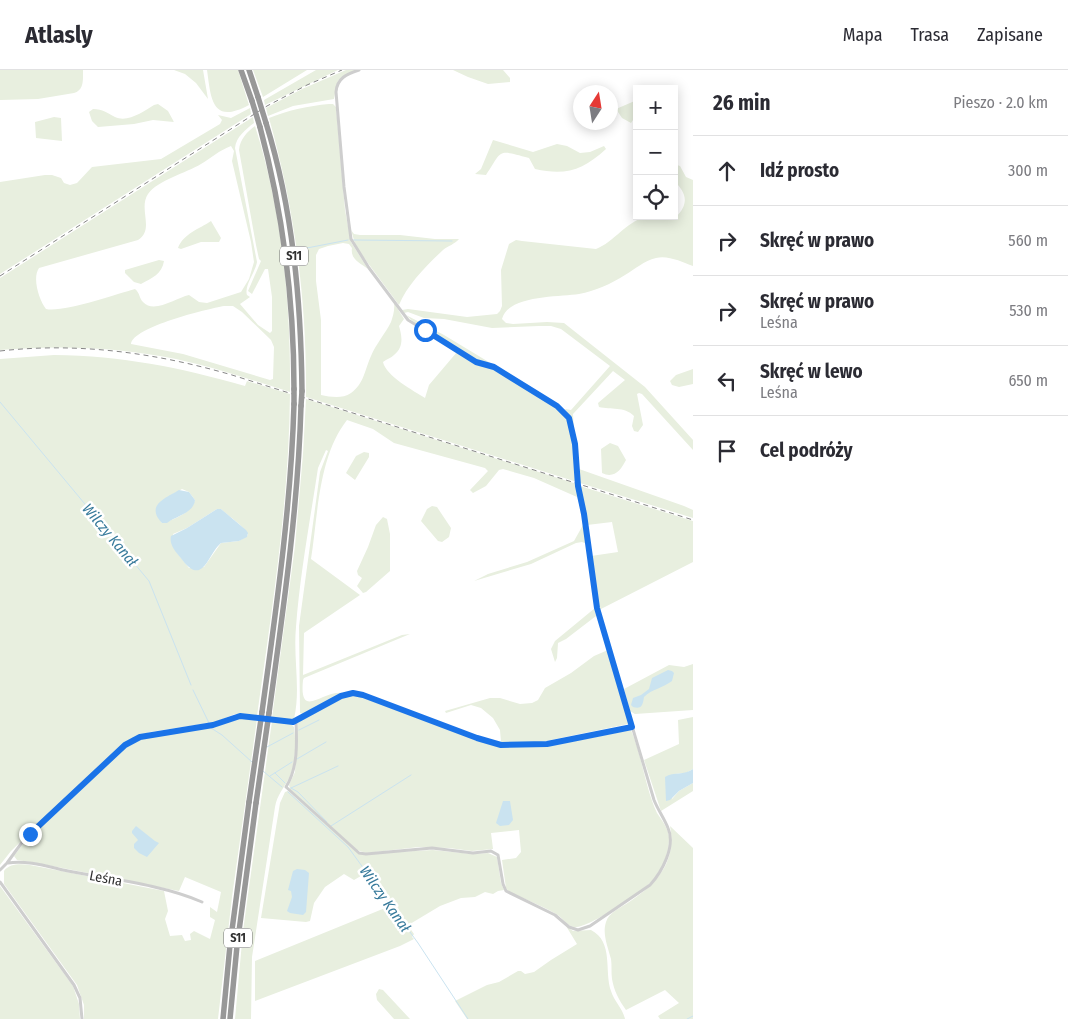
<!DOCTYPE html>
<html lang="pl">
<meta charset="utf-8">
<style>
body{margin:0;font-family:"Fira Sans Condensed",sans-serif;background:#f7f7f7;color:#2b2b33}
.controls{position:absolute;right:15px;top:15px;display:grid;overflow:hidden;border-radius:0px;box-shadow:0 2px 12px #0003}
.controls button{width:45px;height:45px;display:grid;place-items:center;padding:0;border:0;border-bottom:1px solid #e1e1e2;background:#fff;color:#2b2b33;font:25px sans-serif}
.compass{position:absolute;left:573px;top:15px;width:45px;height:45px;border-radius:50%;background:#fff;box-shadow:0 2px 12px #0003;rotate:12deg}
.stop{position:absolute;width:15px;height:15px;margin:-11px;border:4px solid #1a73e8;border-radius:50%;background:#fff}
.stop.end{background:#1a73e8;border-color:#fff;box-shadow:0 1px 5px #0008}
.list{margin:0;padding:0;list-style:none}
h2{display:flex;justify-content:space-between;align-items:center;height:65px;margin:0;padding:0 20px;font-size:21px}
h2 small{font-size:16px;font-weight:400;color:#7c7c81}
.list li{display:grid;grid-template-columns:32px 1fr auto;gap:15px;align-items:center;box-sizing:border-box;height:70px;padding:0 20px;border-top:1px solid #e1e1e2}
.list b{display:block;font-size:19px;white-space:nowrap}
.list p{margin:0;font-size:16px;white-space:nowrap;color:#7c7c81}
.list em{font-size:16px;font-style:normal;color:#7c7c81}
.icon{flex:none;width:28px;height:28px;fill:none;stroke:currentColor;stroke-width:2;stroke-linecap:round;stroke-linejoin:round}
.map{position:relative;flex:none;width:693px;height:949px;overflow:hidden}
header{display:flex;align-items:center;gap:30px;box-sizing:border-box;height:70px;padding:0 25px;background:#fff;border-bottom:1px solid #e1e1e2}
header strong{font-size:24px}
nav{display:flex;gap:28px;margin-inline-start:auto;font-size:18px}
main{display:flex}
aside{flex:1;background:#fff}
.map>svg:first-child{display:block}
.green{fill:#e8efdf;fill-rule:evenodd}
.water{fill:#cae3f0}
.lines{fill:none;stroke-linecap:round;stroke-linejoin:round}
.stream{stroke:#cae3f0;stroke-width:1}
.minor{stroke:#cecece;stroke-width:3}
.motorway{stroke:#989898;stroke-width:5.5}
.rail{stroke:#868686;stroke-width:1;stroke-dasharray:5 4;stroke-linecap:butt}
.motorway-bridge{stroke:#989898;stroke-width:5.5}
.route{stroke:#1a73e8;stroke-width:6}
.labels{text-anchor:middle;stroke-width:5;stroke-linejoin:round;paint-order:stroke}
.shield{fill:#fff;stroke:#6f6f6f;stroke-width:1}
.shield-label{font-size:12px;font-weight:bold;fill:#313131}
.street-label{font-size:14px;fill:#313131;stroke:#fff}
.water-label{font-size:15px;font-style:italic;fill:#377a9b;stroke:#fff}
</style>
<header>
<strong>Atlasly</strong>
<nav><a>Mapa</a><a>Trasa</a><a>Zapisane</a></nav>
</header>
<main>
<div class="map">
<svg width="693" height="949" viewBox="0 0 693 949">
<rect width="100%" height="100%" fill="#fff"/>
<path class="green" d="M 0,0 L 83,0 C 83,10 84,20 74,23 L 38,29 L 0,30 Z
M 174,0 L 203,0 L 208,29 L 196,13 L 185,4 Z
M 207,0 L 238,0 L 249,35 C 212,55 211,29 207,0 Z
M 253,0 L 307,0 L 263,27 Z
M 316,0 L 338,0 L 265,35 L 264,30 Z
M 346,0 L 356,0 C 334,11 339,7 334,29 L 293,36 L 268,46 L 266,38 L 302,19 Z
M 453,0 L 503,0 L 510,8 L 510,12 L 488,14 L 468,7 Z
M 637,30 L 637,44 L 631,53 L 622,48 L 616,39 Z
M 158,34 L 168,41 L 174,52 L 153,50 L 134,54 L 98,57 L 92,51 L 89,42 L 93,39 C 103,39 107,43 115,47 C 128,53 144,41 154,35 Z
M 329,34 L 333,34 L 336,37 L 345,140 L 351,172 L 368,199 C 360,193 350,189 352,178 L 349,174 L 343,173 L 328,176 L 319,179 L 316,185 L 316,211 L 321,250 L 321,325 C 331,327 342,329 351,323 C 364,314 365,299 371,286 C 376,274 385,264 391,252 C 393,246 395,239 394,233 L 404,249 L 399,256 C 402,266 404,277 394,285 C 391,288 387,289 383,292 C 386,306 414,321 425,328 L 429,315 L 457,282 L 476,293 L 493,298 L 559,339 L 567,349 L 569,354 L 574,373 L 577,412 L 306,327 C 307,232 295,140 269,48 C 289,40 308,36 329,34 Z
M 250,38 L 251,44 L 0,204 L 0,112 L 45,105 L 52,105 L 61,108 L 64,113 L 70,115 L 77,113 L 92,97 L 161,89 L 220,54 L 222,50 L 218,45 L 231,48 Z
M 54,47 L 61,48 L 62,71 L 36,68 L 35,52 Z
M 253,47 L 254,53 C 246,59 236,67 235,78 L 257,192 C 255,203 244,216 247,225 L 250,227 L 240,234 L 258,255 L 270,263 L 272,261 L 272,227 L 268,199 L 265,199 L 252,224 L 248,221 L 261,191 L 259,189 L 256,175 L 239,80 C 240,69 247,62 255,56 C 282,141 291,233 290,322 C 252,310 214,297 176,289 C 118,277 59,275 0,280 L 0,208 ZM 231,76 L 234,81 L 232,91 L 251,172 L 254,192 L 249,209 L 241,222 L 207,233 L 199,232 L 189,225 C 176,228 154,244 143,232 C 139,228 140,223 135,219 C 117,224 62,243 46,239 C 39,230 32,208 39,198 L 138,170 C 155,159 138,139 148,124 C 158,110 186,103 201,94 C 211,88 220,80 231,76 ZM 224,236 L 233,236 L 242,242 L 271,270 L 274,277 L 273,309 L 270,310 L 183,284 L 131,274 C 133,257 207,239 224,236 Z
M 493,70 L 533,82 L 557,74 L 567,76 L 580,83 L 590,82 L 604,76 L 606,79 C 583,100 566,106 535,99 L 529,88 C 496,79 503,80 486,105 L 475,104 L 481,99 Z
M 674,94 L 680,96 L 686,107 L 693,110 L 693,196 C 682,192 668,185 656,188 C 644,191 635,199 625,205 C 611,214 595,221 579,224 C 559,227 508,225 502,249 L 506,253 L 513,254 L 547,252 L 564,253 L 645,317 L 693,370 L 693,380 L 642,324 L 639,323 L 637,324 L 643,355 L 638,362 L 634,361 L 632,356 L 634,346 C 624,336 611,340 599,337 L 598,333 L 625,310 L 613,301 L 573,344 L 574,360 L 570,348 L 565,339 L 571,340 L 610,296 L 561,259 L 551,256 L 539,256 L 492,258 L 444,249 L 424,248 L 408,242 L 404,243 L 402,240 L 408,239 L 467,247 L 497,244 L 500,241 L 502,236 L 501,200 L 509,174 L 516,170 L 522,171 L 596,179 C 614,172 626,152 645,147 C 655,144 666,148 676,147 C 689,134 687,123 674,111 Z
M 211,151 L 221,168 L 219,172 L 201,172 L 181,179 L 178,178 C 183,164 199,159 211,151 Z
M 351,160 L 354,164 L 360,165 L 400,165 L 435,169 L 459,169 C 455,174 448,176 443,180 C 427,195 407,215 399,235 L 356,177 Z
M 159,190 L 164,191 C 162,204 152,208 141,214 L 134,212 L 125,203 L 125,200 Z
M 406,245 L 444,265 L 492,294 C 469,289 452,275 432,263 C 423,257 413,253 406,245 Z
M 54,285 C 123,286 178,297 245,316 L 247,311 L 290,324 C 289,432 272,539 257,646 L 235,644 L 215,652 L 150,662 L 133,668 L 37,756 L 11,781 L 0,795 L 0,289 ZM 182,419 L 189,422 L 195,430 C 190,443 176,449 162,453 L 156,442 L 170,426 ZM 217,439 L 221,439 C 229,447 245,456 248,465 L 239,471 L 221,473 L 204,497 L 189,498 L 175,480 L 173,464 L 187,458 Z
M 693,299 L 693,314 L 679,317 L 672,315 L 670,311 L 676,305 Z
M 306,329 L 577,414 L 587,474 L 582,472 L 576,473 L 531,494 L 474,511 L 488,504 L 527,492 L 574,471 L 583,455 L 581,439 L 577,427 L 534,408 L 503,399 L 499,400 L 486,416 L 473,423 L 470,420 L 488,401 L 485,398 L 394,373 L 373,359 L 347,350 C 318,387 318,445 311,489 L 360,525 L 304,563 L 303,605 L 402,565 L 410,564 L 304,608 L 303,610 C 299,651 322,620 343,623 L 303,644 L 300,643 L 299,556 L 320,402 L 328,381 L 326,380 L 318,398 C 310,451 300,504 296,557 C 293,588 301,619 294,649 L 290,651 L 272,648 L 295,476 L 303,384 Z
M 610,373 L 618,376 L 626,390 C 621,400 614,409 602,403 L 601,379 Z
M 364,382 L 369,383 L 369,387 L 355,410 L 346,403 L 356,386 Z
M 579,399 L 684,436 L 693,440 L 693,448 L 580,413 Z
M 580,416 L 693,451 L 693,492 L 599,540 L 591,486 L 618,482 L 612,452 L 587,455 Z
M 432,436 L 437,437 L 451,458 L 449,467 L 442,472 L 438,471 L 421,451 L 427,439 Z
M 383,447 L 387,449 L 390,464 L 390,501 L 366,522 L 363,523 L 357,516 L 362,508 L 358,505 L 357,501 L 368,477 L 376,455 Z
M 595,538 L 596,546 L 566,569 L 558,573 L 557,588 L 555,592 L 551,579 L 555,571 Z
M 608,580 C 612,595 630,641 628,654 L 541,672 L 501,672 L 500,660 L 493,648 L 481,638 L 471,635 L 446,643 L 445,641 L 490,628 L 500,628 L 520,634 L 532,633 L 538,630 L 545,618 L 571,603 L 594,586 Z
M 693,594 L 693,640 L 635,644 L 630,641 L 624,619 L 669,595 L 684,597 Z
M 352,625 L 364,627 L 474,669 L 499,677 L 545,677 L 631,660 C 642,686 645,717 657,743 C 662,751 670,760 669,770 C 669,784 661,802 651,812 C 642,822 586,860 574,857 C 566,856 563,847 556,844 C 541,835 524,829 508,821 L 506,818 L 502,790 L 516,788 L 521,782 L 519,760 L 491,763 L 493,779 L 472,781 L 449,778 L 419,777 L 366,783 L 357,780 L 290,719 L 289,715 L 295,702 L 298,652 L 339,629 Z
M 693,647 L 693,699 L 686,703 L 674,704 L 672,729 L 679,721 L 693,713 L 693,721 L 661,741 L 644,690 L 679,674 L 678,650 Z
M 238,648 L 257,649 L 232,827 L 218,949 L 84,949 L 84,935 L 77,915 L 4,814 L 4,801 C 10,793 21,794 30,795 L 164,821 L 168,841 L 165,849 L 170,866 L 182,865 L 185,871 L 191,870 L 190,864 L 194,861 L 210,869 L 215,850 L 210,847 L 210,837 L 217,842 L 221,822 L 185,807 L 179,821 L 37,793 L 17,790 L 14,786 L 25,771 L 128,675 L 143,668 L 214,657 Z
M 272,651 L 291,654 L 294,657 C 296,672 296,694 289,708 C 284,718 277,725 275,737 L 252,887 L 251,949 L 235,949 L 243,861 Z
M 288,721 L 359,784 L 433,780 L 472,784 L 488,783 L 497,787 L 501,813 L 504,820 L 498,821 L 493,824 L 485,822 L 475,827 L 461,828 L 440,836 L 410,854 L 409,857 L 414,864 L 412,867 L 414,869 L 400,876 L 255,931 L 255,891 L 390,836 L 366,803 L 354,810 L 344,804 L 325,817 L 314,833 L 310,851 L 306,852 L 261,848 L 280,733 L 285,722 Z
M 670,756 L 693,778 L 693,949 L 660,949 L 658,946 L 679,933 L 665,920 L 626,940 C 619,930 614,921 612,909 C 611,902 612,896 611,889 C 608,877 602,864 606,852 C 609,843 618,839 626,834 C 655,815 677,794 670,756 Z
M 0,816 L 73,916 L 79,934 L 80,949 L 0,949 Z
M 566,856 L 573,861 L 591,860 C 614,872 604,901 611,921 C 614,931 623,939 625,949 L 467,949 L 455,931 L 487,915 L 499,912 L 518,901 L 521,901 L 525,904 L 534,902 L 551,890 L 577,874 Z
M 379,919 L 383,920 L 410,949 L 394,949 L 377,930 L 376,924 Z"/>
<path class="water" d="M 179,420 L 189,422 L 195,430 C 194,443 176,446 167,453 L 162,453 C 145,435 166,428 179,420 Z
M 217,439 L 221,439 L 246,460 L 248,463 L 247,467 L 239,471 L 221,473 C 207,485 203,519 180,487 C 175,481 169,474 171,466 L 187,458 Z
M 668,600 L 672,601 L 674,603 L 672,611 C 663,618 652,619 644,627 C 643,634 642,640 633,637 L 631,635 L 633,628 L 641,625 L 649,619 L 652,608 Z
M 693,699 L 693,713 L 679,721 L 670,730 L 666,731 L 665,707 C 674,701 684,706 693,699 Z
M 503,731 L 510,731 L 513,750 L 509,755 L 500,756 L 496,753 Z
M 136,756 L 155,771 L 159,773 L 147,787 L 139,783 L 134,778 L 134,774 L 138,770 L 132,763 L 132,761 Z
M 297,799 L 305,800 L 309,803 L 306,842 L 303,845 L 290,843 L 287,841 L 292,827 L 291,821 L 288,820 L 293,801 Z"/>
<g class="lines">
<path class="stream" d="M 353,170 L 452,171
M 307,178 L 348,170
M 0,332 L 149,511 L 191,615
M 193,620 L 209,653
M 211,658 L 222,665 L 252,692
M 299,660 L 319,650
M 267,677 L 293,663
M 297,689 L 326,672
M 263,701 L 282,717
M 275,703 L 285,713
M 270,706 L 292,692
M 291,718 L 298,722 L 327,752
M 291,718 L 338,696
M 288,722 L 348,777 L 418,873 L 468,949
M 331,756 L 411,705
M 687,949 L 693,946"/>
<path class="minor" d="M 296,650 C 297,673 298,698 286,717 L 359,783 L 366,784 L 432,778 L 473,783 L 491,781 L 498,785 L 503,814 L 506,821 L 555,845 L 569,857 L 578,860 L 590,856 L 650,815 C 662,802 676,776 668,758 C 664,748 658,740 654,730 L 597,538 L 584,444 L 578,416 L 575,374 L 569,348 L 557,336 L 494,297 L 476,292 L 408,250 L 369,198 L 351,169 L 344,117 L 336,22 C 337,8 347,4 359,0
M 8,793 C 28,790 49,797 68,801 C 110,809 164,815 202,832
M 0,800 L 7,793 L 23,771 L 121,679 L 133,669 L 144,666 L 211,655 L 240,646 L 293,652 L 341,626 L 353,623 L 363,625 L 477,668 L 501,675 L 547,674 L 632,657
M 0,812 L 74,915 L 80,928 L 82,949"/>
<path class="motorway" d="M 241,0 L 252,31
M 249,0 L 258,27
M 266,53 C 293,140 301,231 302,321
M 260,57 C 283,143 294,230 294,319
M 262,642 C 276,540 291,437 294,334
M 269,643 C 283,541 298,439 301,336
M 223,949 L 230,875 L 249,732
M 230,949 L 237,876 L 256,733"/>
<path class="rail" d="M 0,206 L 267,36 L 307,15 L 342,0
M 0,281 C 79,272 156,283 232,305 L 693,450"/>
<path class="motorway-bridge" d="M 258,27 L 266,53
M 252,31 L 260,57
M 294,334 L 294,319
M 301,336 L 302,321
M 249,732 L 262,642
M 256,733 L 269,643"/>
</g>
<g class="lines">
<path class="route" d="M 30,764 L 125,675 L 140,667 L 213,655 L 240,646 L 293,652 L 341,626 L 353,623 L 363,625 L 477,668 L 501,675 L 547,674 L 632,657 L 597,538 L 584,444 L 578,416 L 575,374 L 569,348 L 557,336 L 494,297 L 476,292 L 425,260"/>
</g>
<g class="labels">
<g class="shield">
<rect x="280" y="176.5" width="28" height="19" rx="4"/>
<rect x="224" y="858.5" width="28" height="19" rx="4"/>
</g>
<g class="shield-label">
<text x="294" y="190">S11</text>
<text x="238" y="872">S11</text>
</g>
<g class="street-label">
<text transform="translate(106 808) rotate(11)" y="5">Leśna</text>
</g>
<g class="water-label">
<text transform="translate(110 465) rotate(50)" y="5">Wilczy Kanał</text>
<text transform="translate(385 829) rotate(55)" y="5">Wilczy Kanał</text>
</g>
</g>
</svg>
<div class="controls">
<button>+</button>
<button>−</button>
<button><svg class="icon" aria-label="locate" viewBox="0 0 24 24"><circle cx="12" cy="12" r="6"/><path d="M12 2v4M12 18v4M2 12h4M18 12h4"/></svg></button>
</div>
<svg class="compass" viewBox="-18 -18 36 36"><path d="M0-13l5 13h-10z" fill="#e53935"/><path d="M0 13l5-13h-10z" fill="#7c7c81"/></svg>
<div class="stop" style="left:425px;top:260px"></div>
<div class="stop end" style="left:30px;top:764px"></div>
</div>
<aside>
<h2>26 min<small>Pieszo · 2.0 km</small></h2>
<ul class="list">
<li><svg class="icon" aria-label="ahead" viewBox="0 0 24 24"><path d="M12 20V5M6 11l6-6 6 6"/></svg><div><b>Idź prosto</b></div><em>300 m</em></li>
<li><svg class="icon" aria-label="right" viewBox="0 0 24 24"><path d="M7 20v-9h11M14 6l5 5-5 5"/></svg><div><b>Skręć w prawo</b></div><em>560 m</em></li>
<li><svg class="icon" aria-label="right" viewBox="0 0 24 24"><path d="M7 20v-9h11M14 6l5 5-5 5"/></svg><div><b>Skręć w prawo</b><p>Leśna</p></div><em>530 m</em></li>
<li><svg class="icon" aria-label="left" viewBox="0 0 24 24"><path d="M17 20v-9H6M10 6l-5 5 5 5"/></svg><div><b>Skręć w lewo</b><p>Leśna</p></div><em>650 m</em></li>
<li><svg class="icon" aria-label="arrive" viewBox="0 0 24 24"><path d="M6 21V4h12l-3 4 3 4H6"/></svg><div><b>Cel podróży</b></div></li>
</ul>
</aside>
</main>
